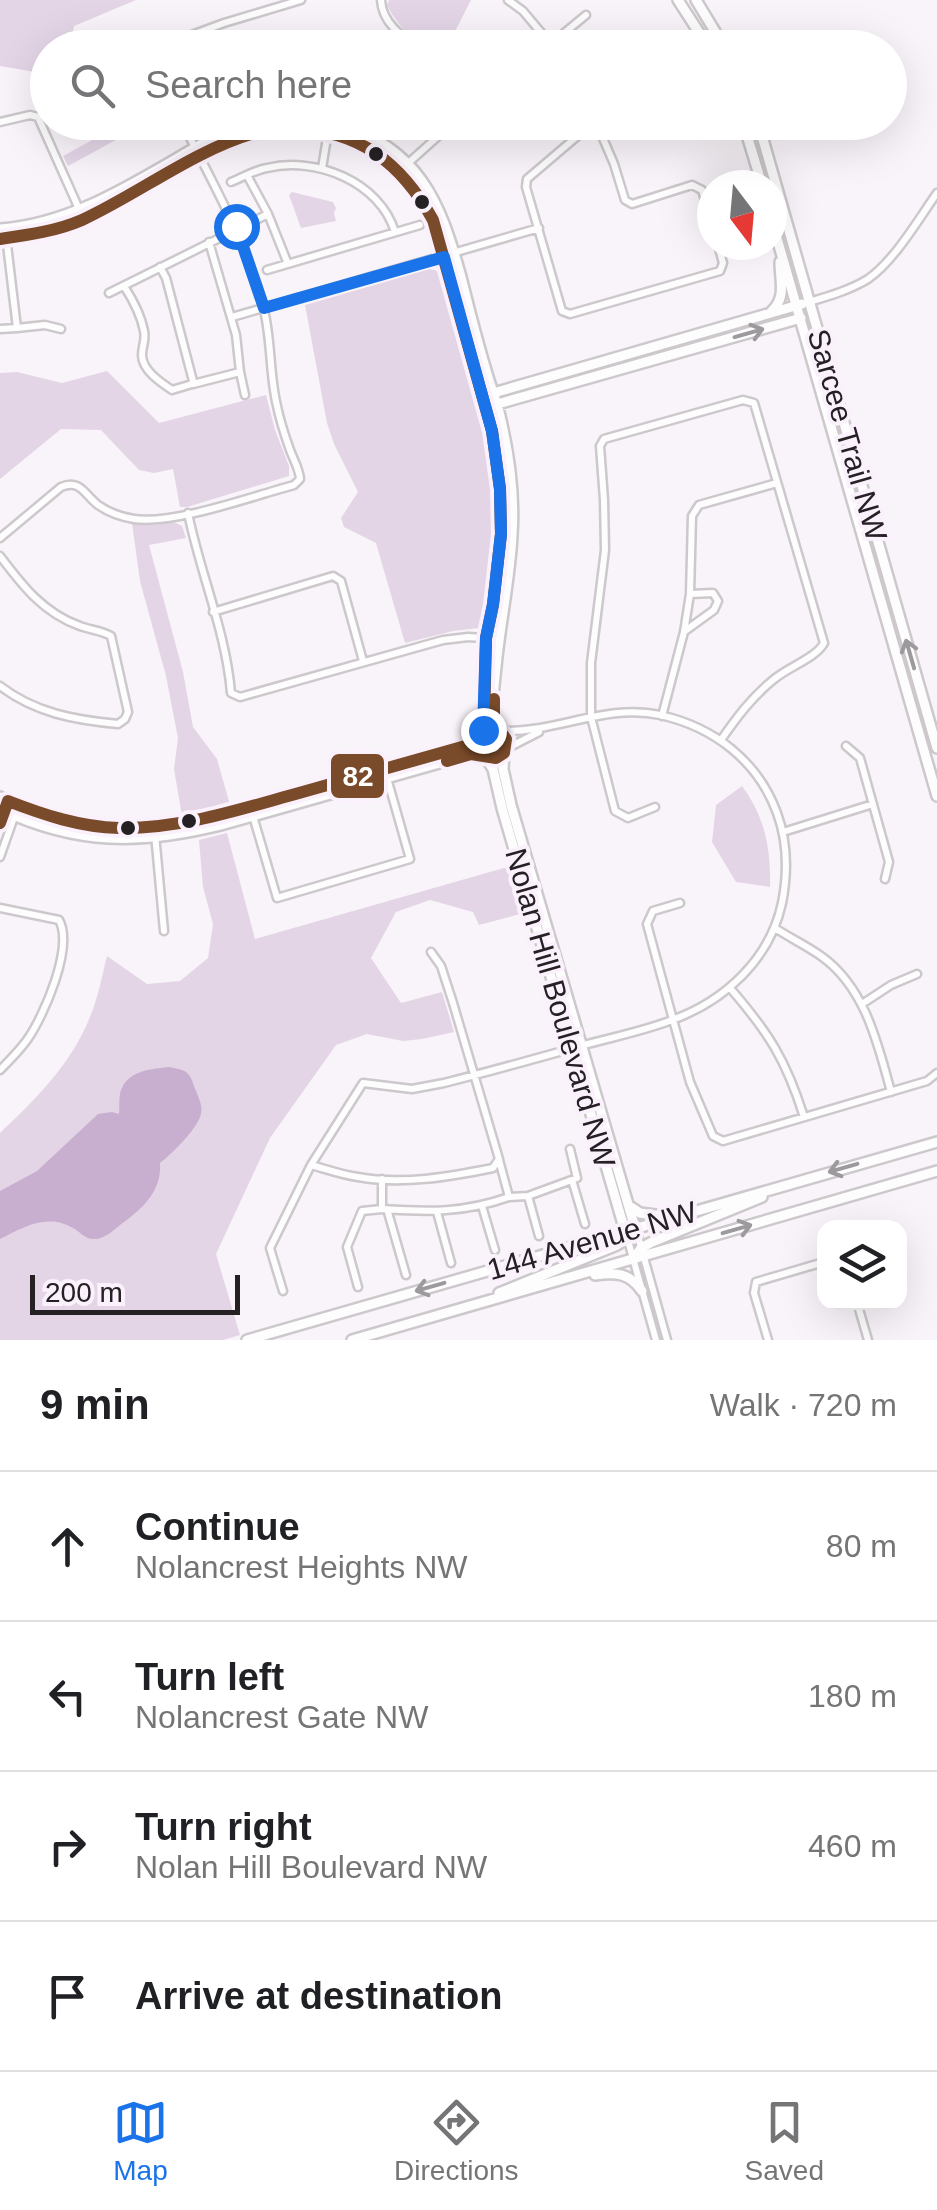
<!DOCTYPE html>
<meta charset="utf-8">
<style>
body{margin:0;font-family:Helvetica,sans-serif;background:#f2f2f2;color:#202124}
.controls{position:absolute;right:30px;bottom:30px;display:grid;overflow:hidden;border-radius:20px;box-shadow:0 10px 40px #0002}
.controls button{width:90px;height:90px;display:grid;place-items:center;padding:0;border:0;border-bottom:2px solid #e0e0e0;background:#fff;color:#202124;font:50px sans-serif}
.compass{position:absolute;left:697px;top:170px;width:90px;height:90px;border-radius:50%;background:#fff;box-shadow:0 10px 40px #0002;rotate:164deg}
.scale{position:absolute;left:30px;bottom:25px;width:210px;box-sizing:border-box;padding-left:10px;border:5px solid #242024;border-top:0;font-size:28px;line-height:35px;white-space:nowrap;color:#242024;-webkit-text-stroke:8px #faf1fc;paint-order:stroke}
.stop{position:absolute;width:30px;height:30px;margin:-22px;border:8px solid #1a73e8;border-radius:50%;background:#fff}
.stop.end{background:#1a73e8;border-color:#fff;box-shadow:0 2px 10px #0008}
.list{margin:0;padding:0;list-style:none}
h2{display:flex;justify-content:space-between;align-items:center;height:130px;margin:0;padding:0 40px;font-size:42px}
h2 small{font-size:32px;font-weight:400;color:#757577}
.list li{display:grid;grid-template-columns:65px 1fr auto;gap:30px;align-items:center;box-sizing:border-box;height:150px;padding:0 40px;border-top:2px solid #e0e0e0}
.list b{display:block;font-size:38px;white-space:nowrap}
.list p{margin:0;font-size:32px;white-space:nowrap;color:#757577}
.list em{font-size:32px;font-style:normal;color:#757577}
.icon{flex:none;width:55px;height:55px;fill:none;stroke:currentColor;stroke-width:2;stroke-linecap:round;stroke-linejoin:round}
.map{position:relative;flex:none;width:937px;height:1340px;overflow:hidden}
.search{position:absolute;background:#fff;box-shadow:0 10px 40px #0002;left:30px;right:30px;top:30px;height:110px;display:flex;align-items:center;gap:25px;box-sizing:border-box;padding:0 35px;border-radius:55px;color:#757577;font-size:38px}
.sheet{height:730px;background:#fff}
nav{display:flex;justify-content:space-around;align-items:center;box-sizing:border-box;height:140px;border-top:2px solid #e0e0e0;background:#fff;font-size:28px;color:#757577}
nav a{display:grid;justify-items:center;gap:5px}
nav .on{color:#1a73e8}
.map>svg:first-child{display:block}
.green{fill:#e3d5e6}
.water{fill:#c9afcf}
.lines{fill:none;stroke-linecap:round;stroke-linejoin:round}
.street-casing{stroke:#ccc8cc;stroke-width:11}
.secondary-casing{stroke:#ccc8cc;stroke-width:14}
.street{stroke:#fefdfe;stroke-width:6}
.secondary{stroke:#fefdfe;stroke-width:9}
.bus-1-casing{stroke:#faf1fc;stroke-width:20}
.bus-1{stroke:#7a4b2a;stroke-width:12}
.oneway{stroke:#9c9a9c}
.route{stroke:#1a73e8;stroke-width:12}
.bus-dot{fill:#242024;stroke:#faf1fc;stroke-width:4}
.labels{text-anchor:middle;stroke-width:8;stroke-linejoin:round;paint-order:stroke}
.street-label{font-size:30px;fill:#242024;stroke:#faf1fc}
.line-badge{stroke:#faf1fc;stroke-width:4}
.badge-label{font-size:28px;text-anchor:middle;font-weight:bold;fill:#fff}
</style>
<div class="map">
<svg width="937" height="1340" viewBox="0 0 937 1340">
<rect width="100%" height="100%" fill="#f9f4f9"/>
<path class="green" d="M 0,0 L 136,0 L 74,26 L 70,47 L 48,48 L 47,70 L 35,72 L 0,66 Z
M 389,0 L 471,0 L 447,47 C 445,47 431,48 429,47 C 411,42 395,21 387,5 Z
M 89,123 L 101,123 L 106,132 L 124,123 L 147,123 L 68,166 L 63,156 L 96,138 Z
M 292,192 L 333,202 L 336,208 L 334,213 L 336,221 L 301,228 L 289,195 Z
M 430,269 L 438,271 L 441,276 L 475,393 L 478,397 L 489,446 L 495,493 L 495,556 L 484,622 L 479,628 L 453,631 L 405,643 L 376,543 L 344,527 L 341,518 L 358,492 L 334,444 L 327,423 L 305,305 Z
M 107,371 L 159,423 L 266,395 L 275,430 L 289,466 L 289,476 L 187,507 L 180,507 L 173,469 L 154,473 L 139,470 L 101,430 L 61,429 L 0,479 L 0,373 L 17,372 L 62,383 Z
M 174,522 L 182,526 L 186,538 L 149,545 L 183,672 L 193,727 L 217,759 L 230,805 L 204,813 L 182,816 L 174,769 L 178,738 L 166,676 L 140,581 L 132,523 L 154,525 Z
M 742,786 C 765,817 771,849 770,887 L 736,882 L 712,842 L 716,805 Z
M 227,833 L 255,939 L 511,866 L 524,913 L 479,925 L 473,912 L 430,900 L 396,912 L 371,958 L 401,1003 L 442,992 L 454,1032 L 422,1039 L 403,1041 L 367,1034 L 336,1045 L 270,1138 L 216,1254 L 240,1335 L 223,1340 L 0,1340 L 0,1133 C 36,1099 71,1064 90,1017 C 98,998 102,976 107,956 L 147,984 L 180,981 L 208,958 L 213,924 L 203,887 L 199,840 Z"/>
<path class="water" d="M 169,1067 C 190,1071 189,1072 196,1091 C 199,1099 203,1106 201,1114 C 198,1128 172,1154 160,1163 C 162,1192 141,1210 120,1225 C 113,1231 103,1240 93,1239 C 85,1239 79,1231 73,1228 C 47,1213 24,1227 0,1239 L 0,1191 L 37,1171 L 98,1114 L 112,1112 L 119,1114 C 120,1106 118,1095 122,1088 C 130,1070 152,1069 169,1067 Z"/>
<g class="lines">
<defs>
<path id="street" d="M 381,0 C 382,22 401,36 418,48
M 508,0 L 523,11 L 554,48
M 157,48 L 224,23 L 301,0
M 546,48 L 586,15
M 0,122 L 30,115 L 38,117 L 79,209
M 594,122 L 527,179 L 526,187 L 562,311 L 570,314 L 720,271 L 723,263 L 718,245
M 596,122 L 614,164 L 625,200 L 632,204 L 692,185 L 702,190 L 712,224
M 406,165 L 454,122
M 322,168 L 328,132
M 247,175 L 268,214 L 288,264
M 231,182 C 243,177 255,170 267,168 C 316,156 380,182 395,232
M 209,242 L 236,335 L 240,372 L 245,395
M 267,270 L 420,225
M 124,286 C 133,300 141,315 144,331 C 146,340 142,346 142,355 C 142,370 160,382 172,390 L 192,384 L 193,381 L 166,278 L 160,267
M 109,293 L 268,214
M 809,302 C 829,296 850,290 868,279 C 894,261 918,220 937,193
M 232,317 L 539,228
M 17,328 L 45,325 L 61,329
M 0,329 L 17,328 L 6,236
M 193,384 L 240,372
M 188,513 C 200,573 226,632 231,693 L 240,697 L 443,640 L 468,637 L 499,639
M 0,538 L 61,487 C 80,479 84,494 98,505 C 108,512 122,517 134,519 C 174,525 253,496 294,485 L 300,479 C 299,468 294,461 290,450 C 285,436 280,421 277,406 C 269,374 272,339 263,306 C 245,238 213,184 182,122
M 0,556 C 22,585 43,613 80,626 C 90,630 101,630 111,636 L 128,712 L 125,719 L 118,724 C 75,720 35,713 0,686
M 213,612 L 333,576 L 341,581 L 363,661
M 685,631 L 714,610 L 718,601 L 713,593 L 690,594
M 662,716 L 684,632 L 690,594 L 692,516 L 699,505 L 777,483
M 846,746 L 860,758 L 889,862 L 885,879
M 506,749 L 539,732
M 655,807 L 628,818 L 615,811 L 591,717 L 591,663 L 605,550 L 604,500 L 600,446 L 604,439 L 743,400 L 754,403 L 824,643 C 816,658 788,667 773,680 C 752,697 737,717 721,740
M 253,816 L 277,898 L 410,859 L 387,778
M 783,832 L 873,804
M 155,834 L 164,931
M 0,857 L 18,806
M 680,903 L 653,911 L 647,924 L 690,1082 L 713,1136 L 723,1141 L 927,1081 L 937,1073
M 0,908 L 59,920 C 74,947 44,1016 27,1040 C 19,1051 9,1061 0,1070
M 775,928 C 790,938 807,946 821,956 C 865,987 878,1044 891,1092
M 730,988 C 769,1033 786,1060 804,1117
M 862,1004 L 891,985 L 917,974
M 311,1165 C 326,1169 342,1175 358,1177 C 403,1185 448,1177 493,1168 L 499,1159 L 453,1003 L 441,966 L 431,952
M 382,1179 L 382,1209 C 430,1212 463,1213 509,1197 L 499,1160
M 572,1180 L 585,1224
M 528,1196 L 577,1178 L 570,1149
M 509,1197 L 528,1196 L 539,1236
M 482,1206 L 495,1250
M 387,1209 L 406,1275
M 437,1212 L 451,1263
M 636,1229 L 667,1340
M 627,1237 L 656,1340
M 358,1287 L 347,1247 L 362,1211 L 382,1209
M 283,1291 L 270,1248 L 311,1165 L 363,1083 L 412,1089 L 444,1083 C 491,1071 538,1058 584,1045 C 613,1037 644,1031 672,1020 C 725,1001 770,959 782,903 C 788,873 788,843 777,813 C 758,761 714,727 660,715 C 606,703 556,733 502,731
M 857,1302 L 868,1340
M 768,1340 L 754,1293 L 756,1282 L 824,1262"/>
<path id="secondary" d="M 678,0 L 709,48
M 696,0 L 725,48
M 337,122 C 420,151 439,198 461,277 C 472,320 482,363 497,404 C 508,446 515,492 512,535 C 510,579 500,623 496,667 C 494,687 490,710 497,729
M 743,122 L 762,185
M 758,122 L 937,748
M 772,221 L 937,796
M 0,229 C 85,223 156,167 229,129 L 249,122
M 0,239 C 69,233 126,198 185,165 C 203,156 220,144 240,137 C 317,108 399,148 433,220 L 484,396 L 492,431 L 500,489 L 501,534 L 493,605 L 486,638 L 483,730
M 771,312 C 787,297 780,282 780,262
M 490,394 L 802,304
M 494,405 L 801,318
M 504,753 L 503,769 L 511,805 L 635,1228
M 486,758 L 493,769 L 502,808 L 625,1231
M 0,797 C 108,851 190,823 299,793 C 356,777 412,761 469,745 L 487,728 L 497,729 L 504,735 L 506,749 L 500,756 L 486,758 L 476,748 L 477,738
M 0,809 C 76,845 140,845 221,825 L 471,754 L 481,756
M 631,1207 L 640,1213 L 663,1216
M 634,1258 L 641,1248 L 652,1242 L 762,1197
M 595,1275 C 616,1272 630,1273 642,1291
M 499,1293 L 617,1245 L 627,1239 L 635,1228
M 247,1340 L 937,1142
M 352,1340 L 937,1171"/>
</defs>
<use href="#street" class="street-casing"/>
<use href="#secondary" class="secondary-casing"/>
<use href="#street" class="street"/>
<use href="#secondary" class="secondary"/>
<defs>
<path id="bus-1" d="M 0,239 C 28,235 57,231 82,220 C 140,193 193,151 254,133 C 267,129 279,129 292,129 C 359,129 402,164 433,220 L 492,431 L 500,489 L 501,534 L 493,605 L 486,638 L 484,724 L 483,730 L 469,745 C 412,761 356,777 299,793 C 241,809 181,829 119,828 C 80,827 44,815 8,801 L 0,823
M 447,761 L 471,754 L 496,758 L 504,753 L 506,739 L 494,723 L 494,699"/>
</defs>
<use href="#bus-1" class="bus-1-casing"/>
<use href="#bus-1" class="bus-1"/>
</g>
<defs><path id="oneway-shaft" d="M-6 0H5M1.5-3L5.5 0L1.5 3" fill="none" stroke-width="1.6" stroke-linecap="round" stroke-linejoin="round" transform="scale(2.5)"/></defs>
<g class="oneway">
<use href="#oneway-shaft" transform="translate(749 333) rotate(-16)"/>
<use href="#oneway-shaft" transform="translate(910 654) rotate(-106)"/>
<use href="#oneway-shaft" transform="translate(843 1168) rotate(164)"/>
<use href="#oneway-shaft" transform="translate(737 1229) rotate(-16)"/>
<use href="#oneway-shaft" transform="translate(430 1287) rotate(164)"/>
</g>
<g class="lines">
<path class="route" d="M 236,226 L 264,308 L 444,257 L 492,431 L 500,489 L 501,534 L 493,604 L 486,638 L 483,730"/>
</g>
<g class="bus-dot">
<circle cx="376" cy="154" r="9"/>
<circle cx="422" cy="202" r="9"/>
<circle cx="189" cy="821" r="9"/>
<circle cx="128" cy="828" r="9"/>
</g>
<g class="labels">
<g class="street-label">
<text transform="translate(847 435) rotate(74)" y="10">Sarcee Trail NW</text>
<text transform="translate(560 1008) rotate(74)" y="10">Nolan Hill Boulevard NW</text>
<text transform="translate(592 1241) rotate(-16)" y="10">144 Avenue NW</text>
</g>
</g>
<rect class="line-badge" x="329" y="752" width="57" height="48" rx="10" fill="#7a4b2a"/>
<g class="badge-label">
<text x="358" y="786">82</text>
</g>
</svg>
<div class="controls">
<button><svg class="icon" aria-label="layers" viewBox="0 0 24 24"><path d="M12 4l9 5-9 5-9-5zM3 14l9 5 9-5"/></svg></button>
</div>
<svg class="compass" viewBox="-18 -18 36 36"><path d="M0-13l5 13h-10z" fill="#e53935"/><path d="M0 13l5-13h-10z" fill="#757577"/></svg>
<div class="scale">200 m</div>
<div class="stop" style="left:236px;top:226px"></div>
<div class="stop end" style="left:483px;top:730px"></div>
<div class="search"><svg class="icon" aria-label="search" viewBox="0 0 24 24"><circle cx="10" cy="10" r="6"/><path d="M15 15l6 6"/></svg>Search here</div>
</div>
<section class="sheet">
<h2>9 min<small>Walk · 720 m</small></h2>
<ul class="list">
<li><svg class="icon" aria-label="ahead" viewBox="0 0 24 24"><path d="M12 20V5M6 11l6-6 6 6"/></svg><div><b>Continue</b><p>Nolancrest Heights NW</p></div><em>80 m</em></li>
<li><svg class="icon" aria-label="left" viewBox="0 0 24 24"><path d="M17 20v-9H6M10 6l-5 5 5 5"/></svg><div><b>Turn left</b><p>Nolancrest Gate NW</p></div><em>180 m</em></li>
<li><svg class="icon" aria-label="right" viewBox="0 0 24 24"><path d="M7 20v-9h11M14 6l5 5-5 5"/></svg><div><b>Turn right</b><p>Nolan Hill Boulevard NW</p></div><em>460 m</em></li>
<li><svg class="icon" aria-label="arrive" viewBox="0 0 24 24"><path d="M6 21V4h12l-3 4 3 4H6"/></svg><div><b>Arrive at destination</b></div></li>
</ul>
</section>
<nav>
<a class="on"><svg class="icon" aria-label="map" viewBox="0 0 24 24"><path d="M3 6l6-2 6 2 6-2v14l-6 2-6-2-6 2zM9 4v14M15 6v14"/></svg>Map</a>
<a><svg class="icon" aria-label="directions" viewBox="0 0 24 24"><path d="M12 3l9 9-9 9-9-9zM9 14v-3h6M13 9l2 2-2 2"/></svg>Directions</a>
<a><svg class="icon" aria-label="saved" viewBox="0 0 24 24"><path d="M7 4h10v16l-5-4-5 4z"/></svg>Saved</a>
</nav>
